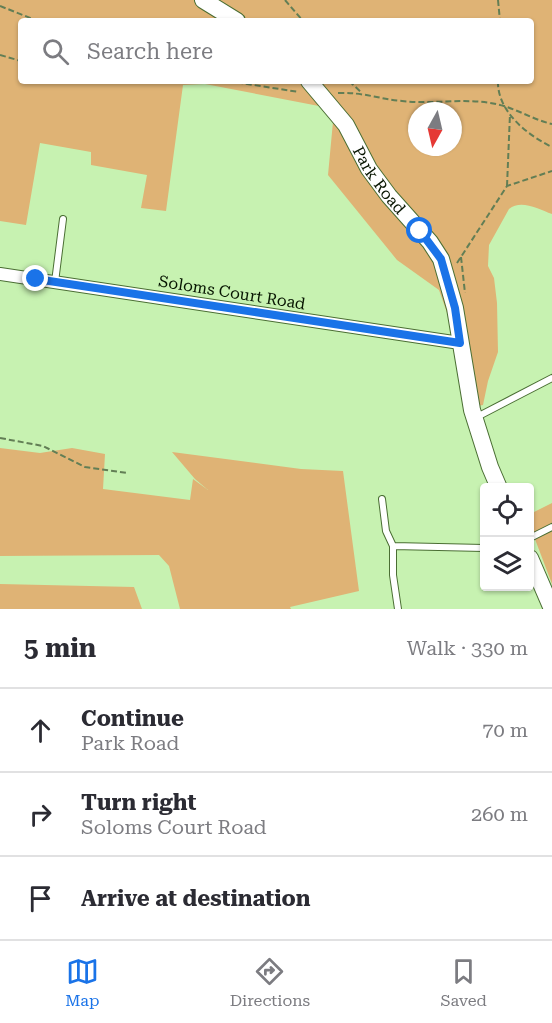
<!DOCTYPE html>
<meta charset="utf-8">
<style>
body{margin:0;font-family:"Roboto Serif",serif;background:#f2f2f3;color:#2b2b33}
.controls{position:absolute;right:18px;bottom:18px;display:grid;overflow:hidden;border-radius:6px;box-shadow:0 2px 4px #0004}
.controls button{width:54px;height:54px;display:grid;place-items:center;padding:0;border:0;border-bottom:2px solid #e1e1e2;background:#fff;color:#2b2b33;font:30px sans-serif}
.compass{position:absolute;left:408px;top:102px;width:54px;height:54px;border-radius:50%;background:#fff;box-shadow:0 2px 4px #0004;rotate:188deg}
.stop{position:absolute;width:18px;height:18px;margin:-14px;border:4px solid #1a73e8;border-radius:50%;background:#fff}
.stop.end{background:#1a73e8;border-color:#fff;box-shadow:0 2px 6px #0008}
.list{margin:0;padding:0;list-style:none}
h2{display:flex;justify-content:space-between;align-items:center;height:78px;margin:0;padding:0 24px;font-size:26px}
h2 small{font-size:20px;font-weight:400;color:#7c7c81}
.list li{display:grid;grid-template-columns:39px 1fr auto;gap:18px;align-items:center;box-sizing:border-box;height:84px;padding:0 24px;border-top:2px solid #e1e1e2}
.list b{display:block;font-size:22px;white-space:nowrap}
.list p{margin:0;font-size:20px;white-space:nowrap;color:#7c7c81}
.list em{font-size:20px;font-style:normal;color:#7c7c81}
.icon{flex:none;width:33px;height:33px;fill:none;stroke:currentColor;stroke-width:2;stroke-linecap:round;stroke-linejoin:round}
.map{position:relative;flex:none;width:552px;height:609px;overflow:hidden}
.search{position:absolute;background:#fff;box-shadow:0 2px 4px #0004;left:18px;right:18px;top:18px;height:66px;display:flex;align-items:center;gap:15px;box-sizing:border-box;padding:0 21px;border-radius:6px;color:#7c7c81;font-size:22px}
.sheet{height:330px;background:#fff}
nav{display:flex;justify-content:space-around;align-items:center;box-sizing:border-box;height:84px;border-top:2px solid #e1e1e2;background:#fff;font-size:16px;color:#7c7c81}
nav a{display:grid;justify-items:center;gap:3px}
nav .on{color:#1a73e8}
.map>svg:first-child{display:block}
.green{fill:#dfb375;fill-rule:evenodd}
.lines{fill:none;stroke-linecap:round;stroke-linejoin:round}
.service-casing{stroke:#4a6e33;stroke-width:8}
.minor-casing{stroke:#4a6e33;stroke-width:14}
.tertiary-casing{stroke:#4a6e33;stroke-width:18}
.path{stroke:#627e55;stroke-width:2;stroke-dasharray:6 3;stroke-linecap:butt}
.service{stroke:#fff;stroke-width:6}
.minor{stroke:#fff;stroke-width:12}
.tertiary{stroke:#fff;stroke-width:16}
.route{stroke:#1a73e8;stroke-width:8}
.labels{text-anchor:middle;stroke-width:4.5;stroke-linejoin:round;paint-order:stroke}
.street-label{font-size:16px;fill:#071501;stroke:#c7f2b1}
</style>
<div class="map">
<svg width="552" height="609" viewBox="0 0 552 609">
<rect width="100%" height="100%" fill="#c7f2b1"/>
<path class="green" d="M 0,0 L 552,0 L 552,214 C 538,209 521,199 509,209 L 489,245 L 488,266 L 494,278 L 497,303 L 498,352 L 488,381 L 483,405 L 478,406 L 476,395 L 439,290 L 397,260 L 328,175 L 334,111 L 324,107 L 205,84 L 183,85 L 166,211 L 141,208 L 147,175 L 91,165 L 91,152 L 40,143 L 26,225 L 0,221 ZM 21,21 L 531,21 L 531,81 L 21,81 ZM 417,111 L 453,111 L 453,147 L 417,147 Z
M 0,448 L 40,453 L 72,448 L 105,454 L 103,489 L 190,500 L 193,479 L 208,490 L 195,479 L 172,452 L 301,469 L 343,471 L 359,591 L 290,607 L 291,609 L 180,609 L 169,566 L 159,555 L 0,556 Z
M 552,503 L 552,584 L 530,526 L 530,514 Z
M 0,584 L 134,587 L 142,609 L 0,609 Z"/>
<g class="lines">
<defs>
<path id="service" d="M 55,282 L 63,219
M 475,418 L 552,378
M 382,499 L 386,531 L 393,546 L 393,575 L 398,609
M 530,538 L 552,527
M 393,546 L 484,548"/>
<path id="minor" d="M 0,274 L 460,343"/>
<g id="tertiary">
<path d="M 203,0 L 237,21"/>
<path id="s1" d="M 309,81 L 346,125 L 369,169 L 389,196 L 430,242 L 441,259 L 455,308 L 472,410 L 490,467 L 499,488"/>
<path d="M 530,558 L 552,609"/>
</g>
</defs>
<use href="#service" class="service-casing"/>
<use href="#minor" class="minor-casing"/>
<use href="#tertiary" class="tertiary-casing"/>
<path class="path" d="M 285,0 L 303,21
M 498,0 L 500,21
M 0,6 L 38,21
M 0,55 L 21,61
M 228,81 L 299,92
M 349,81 L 362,93
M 498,81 C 497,111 527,135 552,147
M 338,93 C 363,92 379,99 402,101 C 437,105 469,96 504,106 C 520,111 535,120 552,124
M 507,186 L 510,114
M 461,257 L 465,293
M 457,263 L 507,186 L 552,171
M 0,438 L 43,446 L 85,467 L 127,473"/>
<use href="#service" class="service"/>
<use href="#minor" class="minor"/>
<use href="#tertiary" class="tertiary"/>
</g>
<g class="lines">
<path class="route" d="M 36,279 L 460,343 L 455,308 L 441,259 L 420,231"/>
</g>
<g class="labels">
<g class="street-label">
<text dy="6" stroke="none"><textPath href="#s1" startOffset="122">Park Road</textPath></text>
<text transform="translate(232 292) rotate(9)" y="6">Soloms Court Road</text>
</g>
</g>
</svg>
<div class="controls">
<button><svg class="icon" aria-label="locate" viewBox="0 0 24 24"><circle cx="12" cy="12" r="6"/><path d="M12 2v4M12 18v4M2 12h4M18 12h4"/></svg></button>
<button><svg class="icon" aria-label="layers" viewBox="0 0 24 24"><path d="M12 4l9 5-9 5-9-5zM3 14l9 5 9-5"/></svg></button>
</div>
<svg class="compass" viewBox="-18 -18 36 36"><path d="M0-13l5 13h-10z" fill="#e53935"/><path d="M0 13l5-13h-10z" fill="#7c7c81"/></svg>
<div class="stop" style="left:420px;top:231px"></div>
<div class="stop end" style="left:36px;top:279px"></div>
<div class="search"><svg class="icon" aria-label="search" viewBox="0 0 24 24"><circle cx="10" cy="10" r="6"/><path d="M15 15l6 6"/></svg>Search here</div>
</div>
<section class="sheet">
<h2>5 min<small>Walk · 330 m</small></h2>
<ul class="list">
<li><svg class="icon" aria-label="ahead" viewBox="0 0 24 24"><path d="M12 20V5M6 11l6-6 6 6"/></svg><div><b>Continue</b><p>Park Road</p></div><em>70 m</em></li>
<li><svg class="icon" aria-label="right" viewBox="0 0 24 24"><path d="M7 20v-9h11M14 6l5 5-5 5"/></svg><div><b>Turn right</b><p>Soloms Court Road</p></div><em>260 m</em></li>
<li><svg class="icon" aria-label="arrive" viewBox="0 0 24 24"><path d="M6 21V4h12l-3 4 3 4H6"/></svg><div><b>Arrive at destination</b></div></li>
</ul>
</section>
<nav>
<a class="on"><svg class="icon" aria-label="map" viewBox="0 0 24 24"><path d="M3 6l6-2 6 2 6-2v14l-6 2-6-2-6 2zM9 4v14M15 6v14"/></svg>Map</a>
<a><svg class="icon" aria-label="directions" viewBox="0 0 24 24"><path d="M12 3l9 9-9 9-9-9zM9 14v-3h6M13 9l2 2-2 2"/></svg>Directions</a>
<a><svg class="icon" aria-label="saved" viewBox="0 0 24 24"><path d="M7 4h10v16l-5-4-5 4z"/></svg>Saved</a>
</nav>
